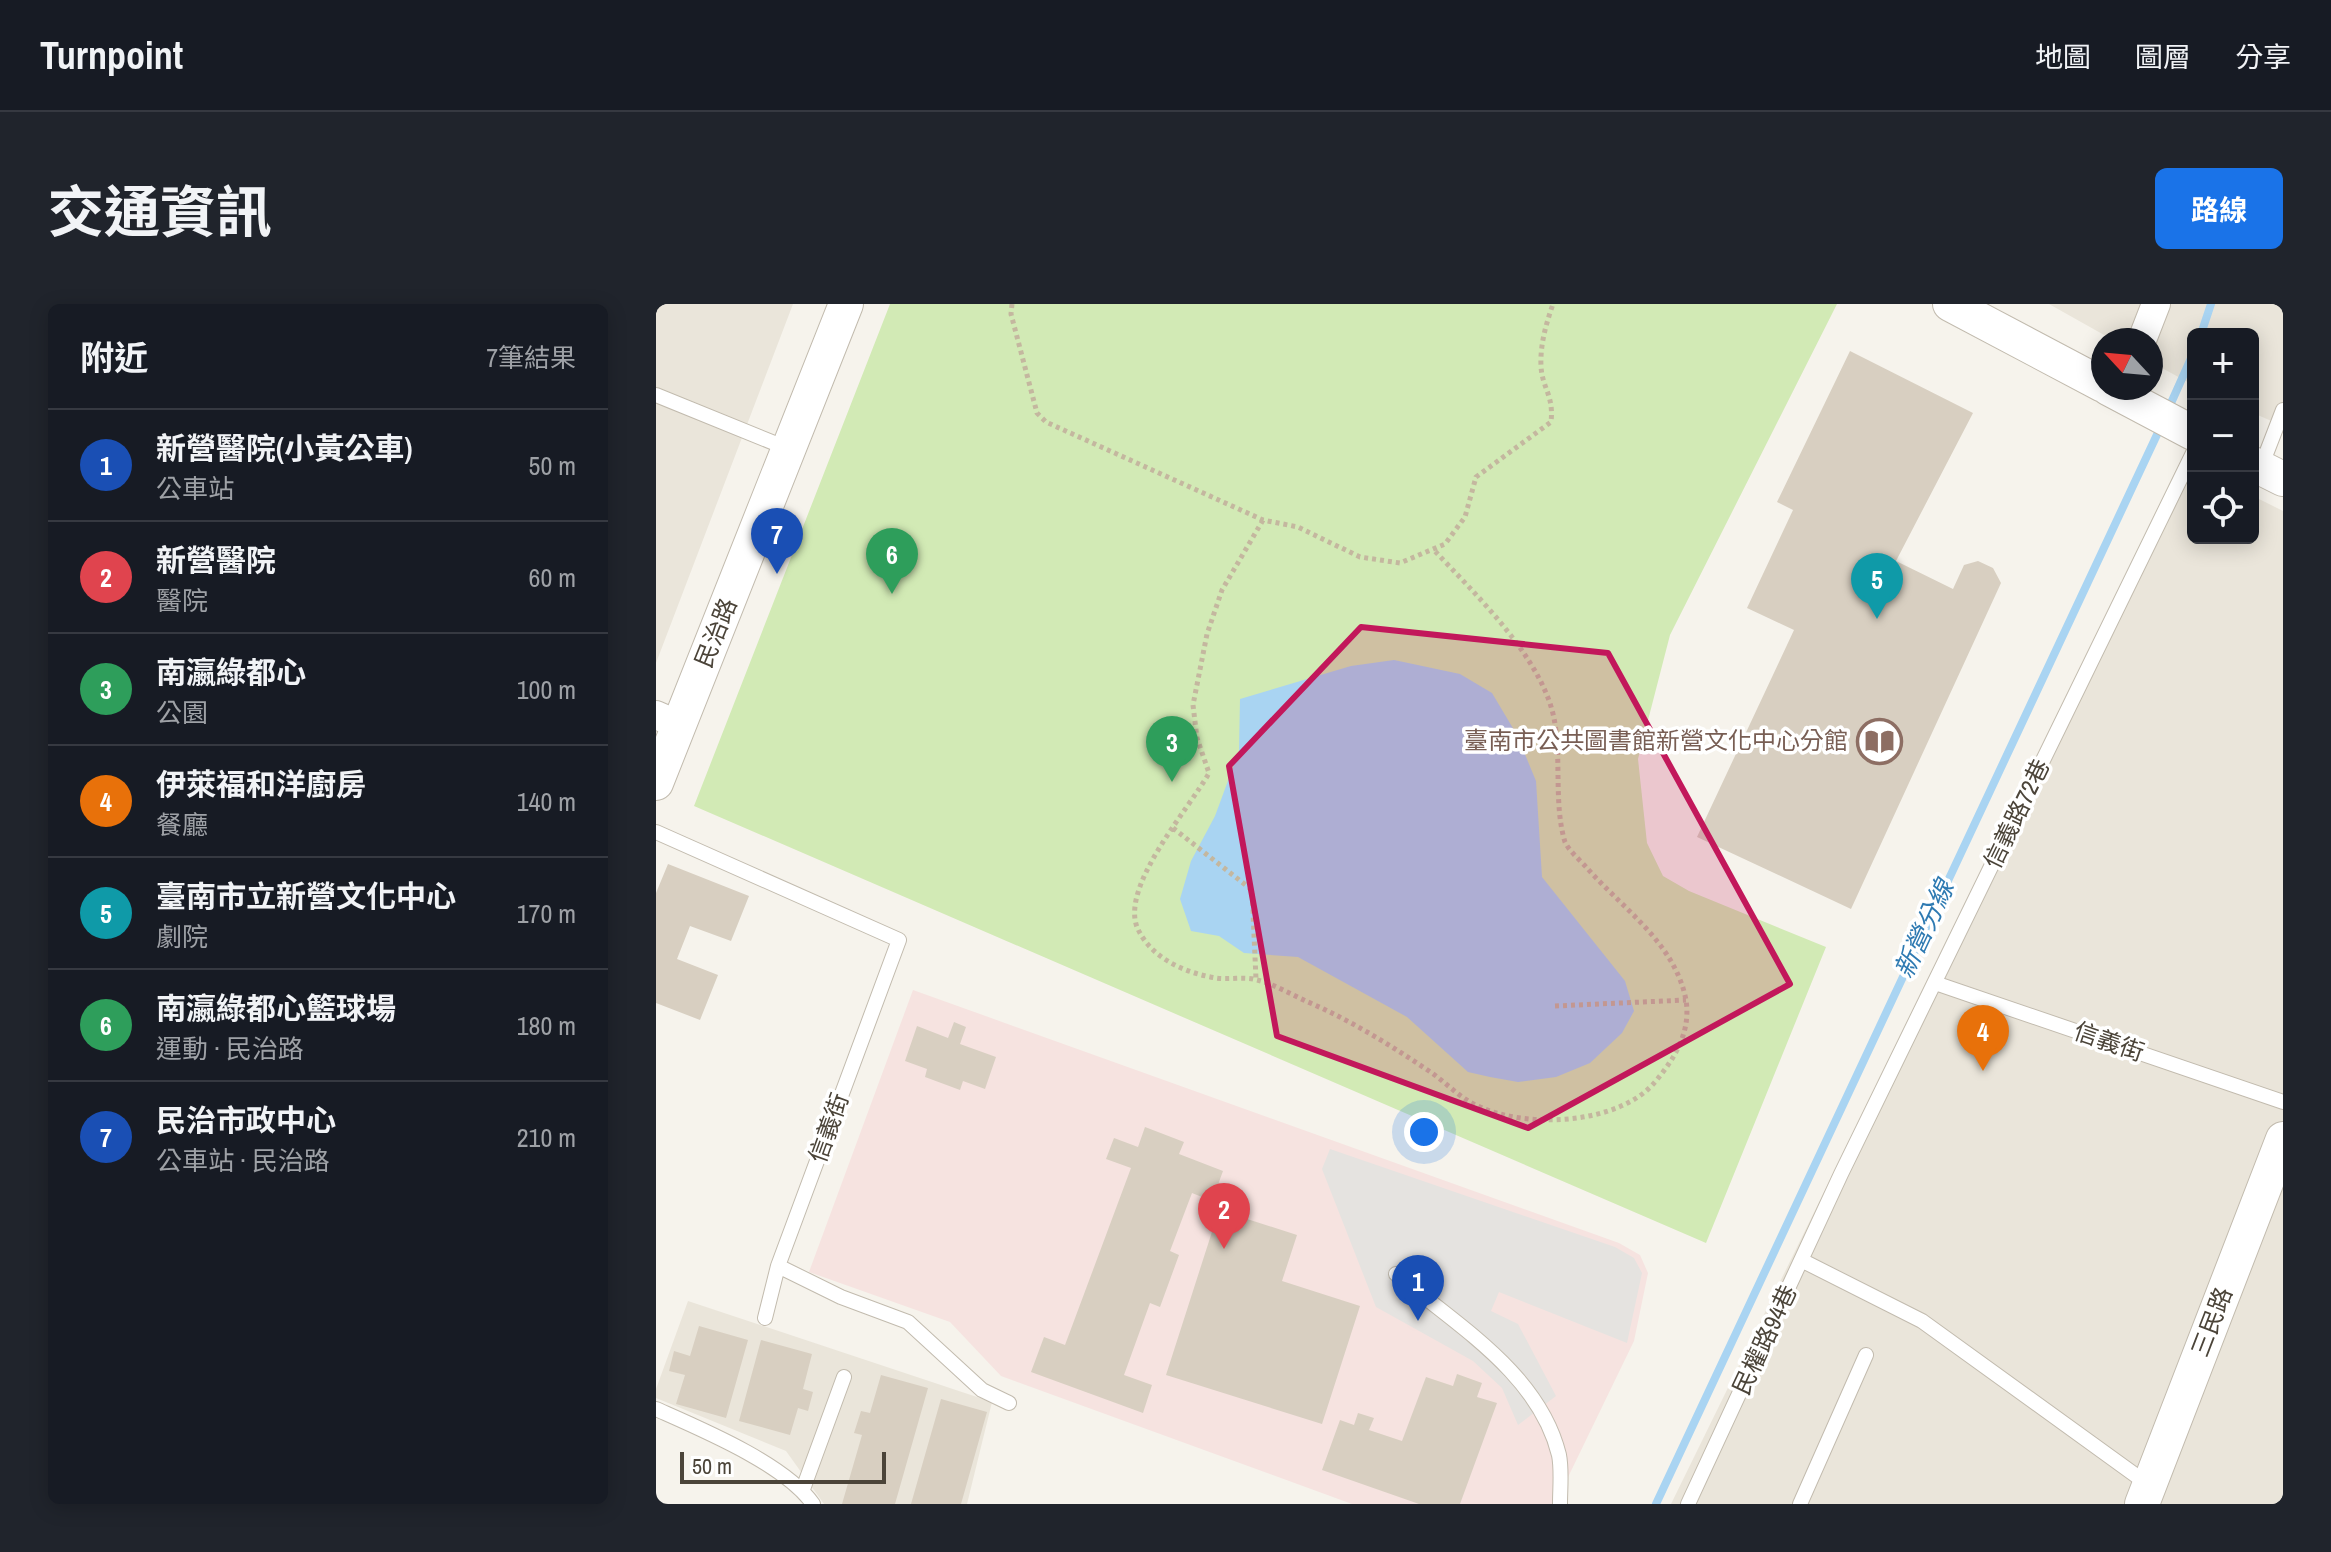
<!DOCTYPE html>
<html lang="zh-TW">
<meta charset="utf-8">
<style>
body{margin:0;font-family:"Archivo Narrow","Noto Sans TC",sans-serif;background:#20242c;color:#f1f3f6}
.controls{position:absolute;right:24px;top:24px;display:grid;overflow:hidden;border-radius:12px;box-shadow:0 4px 20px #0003}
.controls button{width:72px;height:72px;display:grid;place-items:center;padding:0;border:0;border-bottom:2px solid #363941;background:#171b24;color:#f1f3f6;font:40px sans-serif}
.compass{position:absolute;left:1435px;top:24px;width:72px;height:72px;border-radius:50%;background:#171b24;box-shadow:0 4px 20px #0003;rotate:296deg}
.scale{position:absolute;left:24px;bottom:20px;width:206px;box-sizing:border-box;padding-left:8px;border:4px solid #4b4439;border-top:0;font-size:22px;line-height:28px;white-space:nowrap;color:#4b4439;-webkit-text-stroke:6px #fff;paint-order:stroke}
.you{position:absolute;left:768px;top:828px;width:28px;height:28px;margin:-20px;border:6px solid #fff;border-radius:50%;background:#1a73e8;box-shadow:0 0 0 12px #1a73e833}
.badge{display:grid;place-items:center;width:52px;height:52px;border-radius:50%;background:#1a73e8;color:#fff;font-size:26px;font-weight:700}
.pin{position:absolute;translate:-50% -66px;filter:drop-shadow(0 2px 4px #0008)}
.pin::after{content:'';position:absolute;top:42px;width:28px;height:24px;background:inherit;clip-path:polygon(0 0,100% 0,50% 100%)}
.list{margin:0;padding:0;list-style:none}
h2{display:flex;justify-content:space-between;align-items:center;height:104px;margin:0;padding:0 32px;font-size:34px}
h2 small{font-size:26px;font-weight:400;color:#9ea1a6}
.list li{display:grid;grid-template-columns:52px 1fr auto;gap:24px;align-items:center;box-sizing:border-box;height:112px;padding:0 32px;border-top:2px solid #363941}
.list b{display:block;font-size:30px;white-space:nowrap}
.list p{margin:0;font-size:26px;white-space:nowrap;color:#9ea1a6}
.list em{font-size:26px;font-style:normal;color:#9ea1a6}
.icon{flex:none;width:44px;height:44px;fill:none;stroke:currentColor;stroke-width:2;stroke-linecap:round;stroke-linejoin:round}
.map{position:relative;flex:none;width:1627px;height:1200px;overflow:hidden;border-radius:12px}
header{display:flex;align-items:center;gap:48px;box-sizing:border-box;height:112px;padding:0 40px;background:#171b24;border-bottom:2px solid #363941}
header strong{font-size:38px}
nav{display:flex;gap:44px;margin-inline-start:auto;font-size:28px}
.intro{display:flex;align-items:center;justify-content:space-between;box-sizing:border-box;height:192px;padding:0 48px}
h1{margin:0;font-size:56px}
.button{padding:20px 36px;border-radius:12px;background:#1a73e8;color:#fff;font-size:28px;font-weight:700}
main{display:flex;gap:48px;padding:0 48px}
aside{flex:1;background:#171b24;border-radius:12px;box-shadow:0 4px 20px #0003}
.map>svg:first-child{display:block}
.residential{fill:#eae5da}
.medical{fill:#f6e3e0}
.green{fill:#d2eab5}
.parking{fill:#e5e3e0}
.water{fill:#a9d4f2}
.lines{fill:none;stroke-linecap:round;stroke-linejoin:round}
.stream{stroke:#a9d4f2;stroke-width:8}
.building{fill:#d8cfc1}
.service-casing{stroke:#c2bbae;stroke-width:16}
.minor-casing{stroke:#c2bbae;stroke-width:30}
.tertiary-casing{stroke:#c2bbae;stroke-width:36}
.path{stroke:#c4b79f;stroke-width:5;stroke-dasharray:4 4;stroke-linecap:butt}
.service{stroke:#fff;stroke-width:14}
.minor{stroke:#fff;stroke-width:28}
.tertiary{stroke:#fff;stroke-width:34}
.marked{fill:#c2185b;fill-opacity:0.2;stroke:#c2185b;stroke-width:6;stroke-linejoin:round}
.labels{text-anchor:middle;stroke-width:7;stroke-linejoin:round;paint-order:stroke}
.street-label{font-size:24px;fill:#4b4439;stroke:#fff}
.education-label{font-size:24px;fill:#785e54;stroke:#fff;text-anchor:end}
.water-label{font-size:26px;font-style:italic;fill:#2e7ab2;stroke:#fff}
</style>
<header>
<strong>Turnpoint</strong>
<nav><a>地圖</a><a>圖層</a><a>分享</a></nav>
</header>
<div class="intro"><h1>交通資訊</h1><a class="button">路線</a></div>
<main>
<aside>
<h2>附近<small>7筆結果</small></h2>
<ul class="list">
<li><span class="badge" style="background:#1a4fb4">1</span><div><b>新營醫院(小黃公車)</b><p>公車站</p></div><em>50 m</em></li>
<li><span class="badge" style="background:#e0444e">2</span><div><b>新營醫院</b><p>醫院</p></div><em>60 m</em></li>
<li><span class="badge" style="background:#2e9e5b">3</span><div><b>南瀛綠都心</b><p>公園</p></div><em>100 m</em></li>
<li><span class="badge" style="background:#e8710a">4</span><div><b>伊萊福和洋廚房</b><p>餐廳</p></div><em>140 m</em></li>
<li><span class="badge" style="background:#0f9aa8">5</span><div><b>臺南市立新營文化中心</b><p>劇院</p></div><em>170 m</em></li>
<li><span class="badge" style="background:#2e9e5b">6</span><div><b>南瀛綠都心籃球場</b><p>運動 · 民治路</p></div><em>180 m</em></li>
<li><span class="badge" style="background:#1a4fb4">7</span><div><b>民治市政中心</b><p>公車站 · 民治路</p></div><em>210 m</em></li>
</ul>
</aside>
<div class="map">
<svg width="1627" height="1200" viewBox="0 0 1627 1200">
<rect width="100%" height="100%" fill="#f6f3ec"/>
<path class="residential" d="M 0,0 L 137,0 L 0,359 Z
M 1393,0 L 1627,0 L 1627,122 L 1597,109 L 1597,30 L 1537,30 L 1537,81 L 1495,58 L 1495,36 L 1457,36 Z
M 1527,156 L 1537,161 L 1537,234 L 1597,234 L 1597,192 L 1627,207 L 1627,1200 L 1015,1200 Z
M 32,997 L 336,1098 L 311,1200 L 168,1200 L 130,1147 L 0,1094 L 0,1085 Z"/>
<path class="medical" d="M 257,686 L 963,939 L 984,951 L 992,969 L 978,1037 L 899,1200 L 696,1200 L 345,1072 L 294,1018 L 153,968 Z"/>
<path class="green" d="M 234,0 L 1181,0 L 1014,331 L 982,455 L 991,539 L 1007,572 L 1033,587 L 1170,643 L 1050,939 L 38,502 Z"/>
<path class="parking" d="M 674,845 L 959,943 L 978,954 L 986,969 L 971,1039 L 843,988 L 835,1007 L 862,1020 L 900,1092 L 862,1121 L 846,1084 L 817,1057 L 720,1003 L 666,865 Z"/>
<path class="water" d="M 738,356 L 804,370 L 836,389 L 861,431 L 880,477 L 886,573 L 969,677 L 978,707 L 966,729 L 934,759 L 900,773 L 862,778 L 834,773 L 812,768 L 751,713 L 642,653 L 588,649 L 563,632 L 535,627 L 524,595 L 535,557 L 559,512 L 583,447 L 584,395 L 695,362 Z"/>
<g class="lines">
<path class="stream" d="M 1545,30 L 1555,0
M 1511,108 L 1537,50
M 1000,1200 L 1506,120"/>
</g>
<path class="building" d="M 1194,47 L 1317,109 L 1240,257 L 1297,285 L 1308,261 L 1322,257 L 1337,264 L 1345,279 L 1195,605 L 1041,533 L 1138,326 L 1091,304 L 1137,206 L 1121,198 Z
M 12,560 L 93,592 L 75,637 L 34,622 L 21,655 L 62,671 L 44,716 L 0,699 L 0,589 Z
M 298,718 L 310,723 L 304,740 L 340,753 L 329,785 L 307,777 L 304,786 L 269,773 L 271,765 L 249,757 L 261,722 L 292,734 Z
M 489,823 L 528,838 L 523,850 L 567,867 L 556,897 L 536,889 L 514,947 L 523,951 L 504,1003 L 494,999 L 468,1071 L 496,1081 L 487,1109 L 375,1068 L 388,1033 L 409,1041 L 475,864 L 450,855 L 458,834 L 482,843 Z
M 563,906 L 641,931 L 626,977 L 704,1002 L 666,1120 L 510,1071 Z
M 43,1022 L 92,1036 L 70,1114 L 20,1100 L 29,1071 L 13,1067 L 18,1047 L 34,1052 Z
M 105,1036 L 156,1050 L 147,1085 L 157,1088 L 152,1107 L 142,1104 L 134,1131 L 83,1117 Z
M 801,1070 L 826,1079 L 821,1093 L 841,1099 L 804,1200 L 763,1200 L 666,1166 L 684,1116 L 698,1121 L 702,1109 L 718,1114 L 713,1126 L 746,1137 L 770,1073 L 797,1082 Z
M 225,1071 L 272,1084 L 239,1200 L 186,1200 L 206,1131 L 198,1129 L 205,1107 L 214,1109 Z
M 285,1095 L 331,1108 L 305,1200 L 255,1200 Z"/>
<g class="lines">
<defs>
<path id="service" d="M 0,91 L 133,145
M 1605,163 L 1627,106
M 0,528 L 243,636 L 122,962 L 109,1014
M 1279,679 L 1627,798
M 1147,957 L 1266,1017 L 1493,1181
M 122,962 L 185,993 L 252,1018 L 326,1086 L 353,1099
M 740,970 C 800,1021 883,1069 903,1151 C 906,1166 904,1184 904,1200
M 0,1105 C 45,1125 129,1160 157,1200
M 147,1185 L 188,1073
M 1032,1200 L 1185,870 L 1537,149
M 1144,1200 L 1210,1051"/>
<path id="minor" d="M 1486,36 L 1500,0
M 0,411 L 23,421"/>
<path id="tertiary" d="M 1294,0 L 1447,81
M 1452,84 L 1537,129
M 1597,160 L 1627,175
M 0,479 L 190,0
M 1486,1200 L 1627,835"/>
</defs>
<use href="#service" class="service-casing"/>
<use href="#minor" class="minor-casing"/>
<use href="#tertiary" class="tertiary-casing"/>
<path class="path" d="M 356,0 L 355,10 L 381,109 L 390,118 L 607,216 L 642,223 L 704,253 L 744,259 L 789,240 L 809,213 L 820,173 L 895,118 C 898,91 886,84 885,62 C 884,41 890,20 897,0
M 607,216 L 566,286 L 551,330 L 537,401 L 541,434 L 553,469 C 533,505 465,581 481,623 C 494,654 529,669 560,674 C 573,676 588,672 601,676 C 618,680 636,691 652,698 C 696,717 734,741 773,767 C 790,778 804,795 824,803 C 872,825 964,820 999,778 C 1019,754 1035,728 1030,696 C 1019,639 967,605 931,564 C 925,557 913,547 909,538 C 898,503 905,456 899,420 C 890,357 819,290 777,245
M 517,524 L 596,586 L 600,675
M 899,702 L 1030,696"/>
<use href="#service" class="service"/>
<use href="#minor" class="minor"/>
<use href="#tertiary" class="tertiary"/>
</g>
<path class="marked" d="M 705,323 L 952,349 L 1134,680 L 872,824 L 621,732 L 573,462 Z"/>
<defs>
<symbol id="library-ring" viewBox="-11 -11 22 22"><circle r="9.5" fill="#fff" stroke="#8d6e63" stroke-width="1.5"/><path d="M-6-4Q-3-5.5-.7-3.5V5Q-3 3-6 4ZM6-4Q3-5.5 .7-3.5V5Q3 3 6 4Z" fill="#8d6e63"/></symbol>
</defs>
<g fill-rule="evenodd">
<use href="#library-ring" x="1198" y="412" width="51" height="51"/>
</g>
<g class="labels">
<g class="street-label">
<text transform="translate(60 329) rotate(-68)" y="8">民治路</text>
<text transform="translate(1361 510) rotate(-64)" y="8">信義路72巷</text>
<text transform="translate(1453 738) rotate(19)" y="8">信義街</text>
<text transform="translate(173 824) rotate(-70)" y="8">信義街</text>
<text transform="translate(1556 1018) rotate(-69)" y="8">三民路</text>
<text transform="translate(1109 1036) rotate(-65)" y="8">民權路94巷</text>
</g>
<g class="education-label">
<text x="1192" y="445">臺南市公共圖書館新營文化中心分館</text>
</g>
<g class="water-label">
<text transform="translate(1268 625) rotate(-65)" y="9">新營分線</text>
</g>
</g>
</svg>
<div class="controls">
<button>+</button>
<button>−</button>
<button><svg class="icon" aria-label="locate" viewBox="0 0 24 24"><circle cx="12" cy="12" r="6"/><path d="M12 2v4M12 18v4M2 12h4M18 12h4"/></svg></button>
</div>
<svg class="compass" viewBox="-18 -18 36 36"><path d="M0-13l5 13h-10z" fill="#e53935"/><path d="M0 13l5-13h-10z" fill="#9ea1a6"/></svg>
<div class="scale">50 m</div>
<div class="you"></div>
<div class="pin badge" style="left:762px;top:1017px;background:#1a4fb4">1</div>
<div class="pin badge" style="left:568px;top:945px;background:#e0444e">2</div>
<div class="pin badge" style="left:516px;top:478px;background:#2e9e5b">3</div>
<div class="pin badge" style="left:1327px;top:767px;background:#e8710a">4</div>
<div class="pin badge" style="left:1221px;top:315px;background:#0f9aa8">5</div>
<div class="pin badge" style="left:236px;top:290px;background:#2e9e5b">6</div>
<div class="pin badge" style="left:121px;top:270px;background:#1a4fb4">7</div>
</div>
</main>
